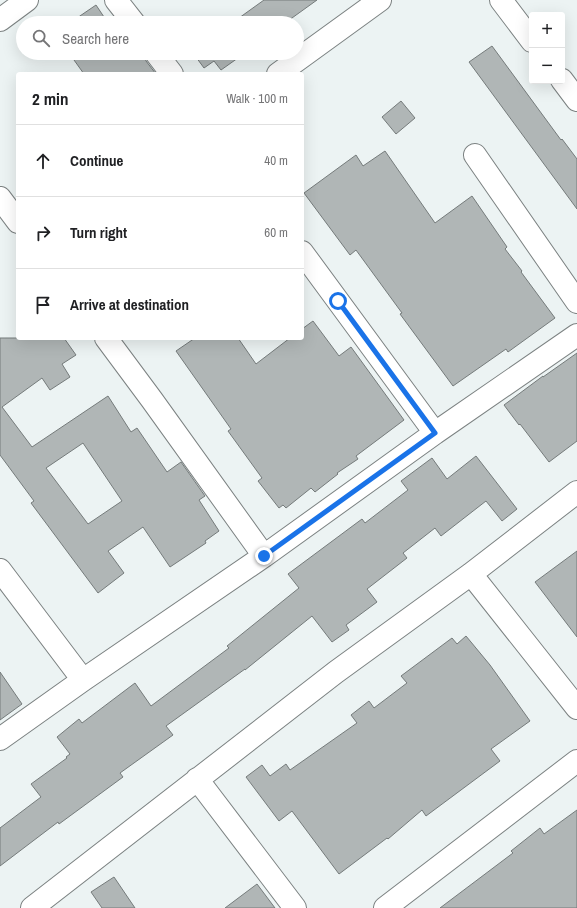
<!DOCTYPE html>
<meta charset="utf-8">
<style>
body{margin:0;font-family:"Archivo Narrow",sans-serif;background:#f6f6f6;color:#202124}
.controls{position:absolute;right:12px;top:12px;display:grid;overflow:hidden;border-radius:4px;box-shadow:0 4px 16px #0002}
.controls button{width:36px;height:36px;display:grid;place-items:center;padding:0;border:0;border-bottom:1px solid #e0e0e0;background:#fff;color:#202124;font:20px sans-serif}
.stop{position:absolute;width:12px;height:12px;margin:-9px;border:3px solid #1a73e8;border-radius:50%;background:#fff}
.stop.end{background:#1a73e8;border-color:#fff;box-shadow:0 1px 4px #0008}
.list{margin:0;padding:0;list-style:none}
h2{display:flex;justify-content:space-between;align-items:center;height:52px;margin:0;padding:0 16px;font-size:17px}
h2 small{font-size:13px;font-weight:400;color:#757577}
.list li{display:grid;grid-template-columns:26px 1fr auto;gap:12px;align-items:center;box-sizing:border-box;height:72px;padding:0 16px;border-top:1px solid #e0e0e0}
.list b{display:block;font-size:15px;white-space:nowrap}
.list em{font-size:13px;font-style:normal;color:#757577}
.icon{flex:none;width:22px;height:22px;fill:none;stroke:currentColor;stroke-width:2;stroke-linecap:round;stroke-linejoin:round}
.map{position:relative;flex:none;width:577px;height:908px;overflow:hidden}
.search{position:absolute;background:#fff;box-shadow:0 4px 16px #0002;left:16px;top:16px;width:288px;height:44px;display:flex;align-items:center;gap:10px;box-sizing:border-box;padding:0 14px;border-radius:22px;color:#757577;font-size:15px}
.panel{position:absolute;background:#fff;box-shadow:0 4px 16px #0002;left:16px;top:72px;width:288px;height:268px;border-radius:4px}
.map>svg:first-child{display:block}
.building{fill:#b0b6b6;stroke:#757b7b;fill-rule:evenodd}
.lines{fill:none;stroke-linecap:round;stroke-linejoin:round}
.street-casing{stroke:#7c8282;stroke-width:24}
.street{stroke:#fff;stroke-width:22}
.route{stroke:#1a73e8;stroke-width:5}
</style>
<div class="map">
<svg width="577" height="908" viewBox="0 0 577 908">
<rect width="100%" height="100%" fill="#ecf3f3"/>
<path class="building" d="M 264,0 L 317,0 L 285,23 L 232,23 Z
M 96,5 L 108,23 L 80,23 L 77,18 Z
M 492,46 L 561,140 L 562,139 L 577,159 L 577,209 L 469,62 Z
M 69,53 L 143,53 L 146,61 L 156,74 L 84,74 Z
M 193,53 L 245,53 L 221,70 L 214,61 L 204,68 Z
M 401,101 L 415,118 L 396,134 L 382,117 Z
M 385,151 L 435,223 L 472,196 L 507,247 L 505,249 L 522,271 L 521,272 L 555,318 L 508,352 L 506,349 L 453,386 L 400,314 L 402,313 L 356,250 L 350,255 L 304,193 L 356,155 L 363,166 Z
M 313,321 L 339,356 L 351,347 L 404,420 L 356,456 L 358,459 L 337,473 L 338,474 L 315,492 L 311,488 L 286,508 L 283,505 L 279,508 L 258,481 L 262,478 L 228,431 L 231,429 L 176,351 L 195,338 L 238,338 L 256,364 L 290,338 L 302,338 L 302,329 Z
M 0,338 L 64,338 L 76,355 L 62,364 L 70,377 L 50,390 L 42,378 L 2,407 L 32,447 L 108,396 L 131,432 L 137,428 L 167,472 L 181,462 L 205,496 L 199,500 L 219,531 L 205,541 L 206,543 L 170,567 L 143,527 L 108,551 L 124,573 L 98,593 L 31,503 L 34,501 L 0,455 ZM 83,443 L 122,501 L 88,524 L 46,468 Z
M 577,353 L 577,441 L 549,462 L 520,424 L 519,425 L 504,405 L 543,376 L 543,377 Z
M 476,456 L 517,509 L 502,521 L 486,501 L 441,536 L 435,528 L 403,553 L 407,558 L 367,589 L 377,602 L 346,625 L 349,630 L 332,642 L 312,616 L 245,670 L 245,669 L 166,726 L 173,735 L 120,773 L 123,777 L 59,824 L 58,822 L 0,866 L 0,828 L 41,797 L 31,784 L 67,758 L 66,757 L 70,754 L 57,737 L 79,719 L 82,723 L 135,683 L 151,706 L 229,648 L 227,646 L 299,588 L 288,574 L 362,519 L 365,523 L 408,490 L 401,481 L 432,458 L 447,479 Z
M 577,551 L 577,637 L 535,582 Z
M 466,636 L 490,665 L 530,721 L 491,749 L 500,761 L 426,816 L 422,810 L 388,839 L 387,838 L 339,874 L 292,811 L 279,821 L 246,777 L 262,765 L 270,776 L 286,764 L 290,770 L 357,723 L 351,715 L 369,701 L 374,708 L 407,683 L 401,676 L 452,638 L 457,644 Z
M 0,672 L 22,704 L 0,720 Z
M 577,810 L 577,908 L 440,908 L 513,853 L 511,851 L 540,828 L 544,834 Z
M 114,877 L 135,908 L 102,908 L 91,892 Z
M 257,884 L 275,908 L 225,908 Z"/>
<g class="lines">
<defs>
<path id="street" d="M 116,0 L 134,23
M 501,0 L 532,41
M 0,20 L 27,0
M 156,53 L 172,74
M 278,74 L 380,0
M 562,80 L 577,100
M 475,155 L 577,302
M 0,198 L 18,222
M 106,338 L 152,400 L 264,556
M 435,433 L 577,335
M 0,570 L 83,680
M 471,574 L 577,708
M 0,739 L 83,680 L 264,556 L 435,433 L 302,252
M 197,779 L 295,908
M 32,908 L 336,672 L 471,574 L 577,492
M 385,908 L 577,761"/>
</defs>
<use href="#street" class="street-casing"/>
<use href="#street" class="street"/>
</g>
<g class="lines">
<path class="route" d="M 264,556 L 435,433 L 338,301"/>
</g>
</svg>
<div class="controls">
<button>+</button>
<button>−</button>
</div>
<div class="stop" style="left:338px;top:301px"></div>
<div class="stop end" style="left:264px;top:556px"></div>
<div class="search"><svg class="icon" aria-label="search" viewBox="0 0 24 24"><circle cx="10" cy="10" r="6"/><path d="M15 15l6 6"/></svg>Search here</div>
<section class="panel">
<h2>2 min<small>Walk · 100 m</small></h2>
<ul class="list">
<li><svg class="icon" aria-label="ahead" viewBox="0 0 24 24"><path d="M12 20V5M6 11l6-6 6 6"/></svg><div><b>Continue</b></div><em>40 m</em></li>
<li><svg class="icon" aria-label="right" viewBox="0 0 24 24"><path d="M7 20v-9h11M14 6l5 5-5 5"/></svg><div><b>Turn right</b></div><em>60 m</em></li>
<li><svg class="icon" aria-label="arrive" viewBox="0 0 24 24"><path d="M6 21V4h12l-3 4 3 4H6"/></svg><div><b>Arrive at destination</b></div></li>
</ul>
</section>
</div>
